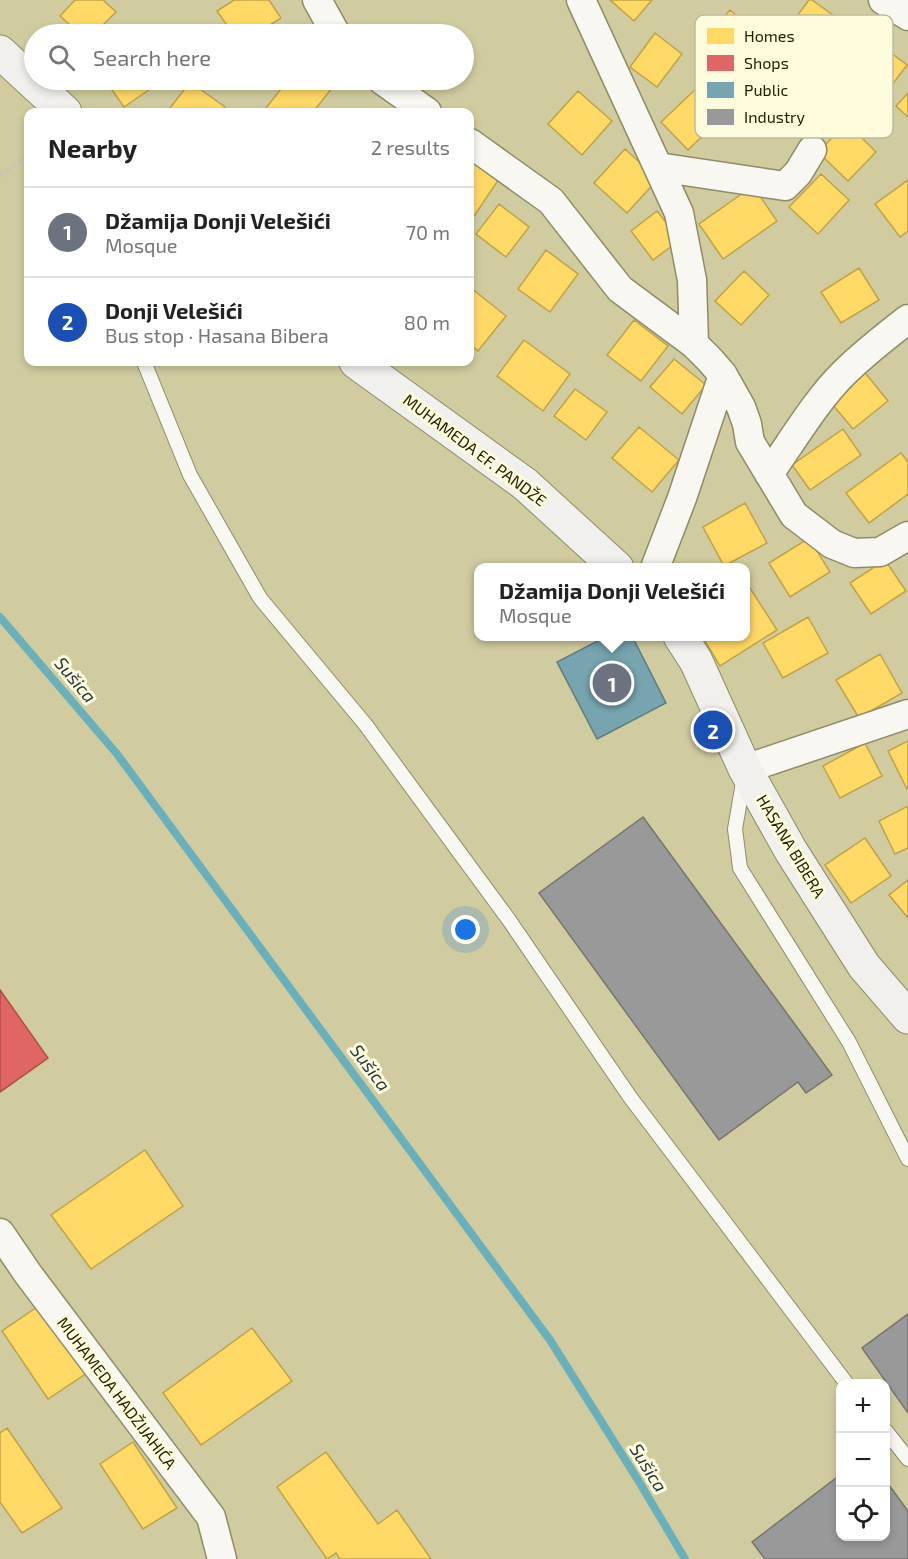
<!DOCTYPE html>
<meta charset="utf-8">
<style>
body{margin:0;font-family:"Exo 2",sans-serif;background:#f6f6f6;color:#222}
.controls{position:absolute;right:18px;bottom:18px;display:grid;overflow:hidden;border-radius:12px;box-shadow:0 3px 9px #0003}
.controls button{width:54px;height:54px;display:grid;place-items:center;padding:0;border:0;border-bottom:2px solid #e0e0e0;background:#fff;color:#222;font:30px sans-serif}
.you{position:absolute;left:466px;top:930px;width:21px;height:21px;margin:-15px;border:4px solid #fff;border-radius:50%;background:#1a73e8;box-shadow:0 0 0 9px #1a73e833}
.badge{display:grid;place-items:center;width:39px;height:39px;border-radius:50%;background:#111827;color:#fff;font-size:20px;font-weight:700}
.pin{position:absolute;translate:-50% -50%;border:3px solid #fff;box-shadow:0 2px 6px #0006}
.popup{position:absolute;left:474px;top:563px;width:276px;height:78px;box-sizing:border-box;display:grid;place-content:center;border-radius:12px;background:#fff;filter:drop-shadow(0 2px 4px #0005);font-size:20px;white-space:nowrap;color:#767676}
.popup b{font-size:22px;color:#222}
.popup::after{content:'';position:absolute;left:50%;top:100%;margin-left:-12px;border:12px solid transparent;border-top-color:#fff}
.list{margin:0;padding:0;list-style:none}
h2{display:flex;justify-content:space-between;align-items:center;height:78px;margin:0;padding:0 24px;font-size:26px}
h2 small{font-size:20px;font-weight:400;color:#767676}
.list li{display:grid;grid-template-columns:39px 1fr auto;gap:18px;align-items:center;box-sizing:border-box;height:90px;padding:0 24px;border-top:2px solid #e0e0e0}
.list b{display:block;font-size:22px;white-space:nowrap}
.list p{margin:0;font-size:20px;white-space:nowrap;color:#767676}
.list em{font-size:20px;font-style:normal;color:#767676}
.icon{flex:none;width:33px;height:33px;fill:none;stroke:currentColor;stroke-width:2;stroke-linecap:round;stroke-linejoin:round}
.map{position:relative;flex:none;width:908px;height:1559px;overflow:hidden}
.search{position:absolute;background:#fff;box-shadow:0 3px 9px #0003;left:24px;top:24px;width:450px;height:66px;display:flex;align-items:center;gap:15px;box-sizing:border-box;padding:0 21px;border-radius:33px;color:#767676;font-size:22px}
.panel{position:absolute;background:#fff;box-shadow:0 3px 9px #0003;left:24px;top:108px;width:450px;height:258px;border-radius:12px}
.map>svg:first-child{display:block}
.homes{fill:#ffd966;stroke:#bea247;stroke-width:1.5}
.shops{fill:#e06666;stroke:#a85147;stroke-width:1.5}
.public{fill:#76a5af;stroke:#5e7d7a;stroke-width:1.5}
.industry{fill:#999;stroke:#76756b;stroke-width:1.5}
.lines{fill:none;stroke-linecap:round;stroke-linejoin:round}
.stream{stroke:#69b0ba;stroke-width:8}
.lane-casing{stroke:#8e8b66;stroke-width:16}
.street-casing{stroke:#8e8b66;stroke-width:31}
.secondary-casing{stroke:#8e8b66;stroke-width:35}
.path{stroke:#c8c5b8;stroke-width:4;stroke-dasharray:4.5 3;stroke-linecap:butt}
.lane{stroke:#f8f7f1;stroke-width:14}
.street{stroke:#f8f7f1;stroke-width:28}
.secondary{stroke:#f1f0ed;stroke-width:33}
.labels{text-anchor:middle;stroke-width:6;stroke-linejoin:round;paint-order:stroke}
.street-label{font-size:16px;fill:#252100;stroke:#fffcdd}
.water-label{font-size:18px;font-style:italic;fill:#1e353d;stroke:#fffcdd}
.key{fill:#fffcdd;stroke:#beba9b;stroke-width:1.5}
.key-label{font-size:16px;fill:#252100}
</style>
<div class="map">
<svg width="908" height="1559" viewBox="0 0 908 1559">
<rect width="100%" height="100%" fill="#d1cca0"/>
<path class="homes" d="M 75,0 L 103,0 L 116,12 L 94,34 L 80,34 L 60,16 Z
M 234,0 L 269,0 L 281,18 L 256,34 L 233,34 L 217,11 Z
M 610,0 L 652,0 L 634,21 Z
M 809,0 L 812,0 L 841,21 L 812,60 L 781,37 Z
M 730,10 L 758,34 L 732,64 L 704,40 Z
M 859,29 L 907,65 L 870,114 L 822,79 Z
M 655,33 L 682,54 L 657,87 L 630,67 Z
M 782,75 L 808,104 L 775,133 L 749,104 Z
M 105,80 L 163,80 L 124,107 Z
M 288,80 L 321,80 L 332,88 L 313,112 L 272,112 L 266,108 Z
M 190,82 L 225,107 L 221,112 L 167,112 Z
M 701,84 L 728,111 L 688,150 L 661,122 Z
M 578,91 L 612,121 L 582,155 L 548,124 Z
M 908,93 L 908,117 L 896,106 Z
M 847,123 L 876,152 L 848,181 L 818,152 Z
M 625,149 L 658,179 L 627,213 L 594,183 Z
M 470,155 L 501,176 L 470,222 Z
M 821,174 L 849,200 L 818,234 L 789,207 Z
M 908,180 L 908,231 L 900,237 L 875,204 Z
M 753,186 L 777,221 L 723,259 L 699,224 Z
M 499,204 L 529,227 L 506,257 L 476,234 Z
M 657,211 L 680,240 L 653,260 L 631,231 Z
M 546,250 L 578,274 L 550,312 L 518,289 Z
M 859,268 L 879,300 L 841,323 L 821,292 Z
M 744,271 L 769,295 L 741,325 L 715,301 Z
M 471,288 L 506,316 L 478,351 L 470,344 Z
M 634,320 L 668,346 L 641,381 L 607,355 Z
M 524,340 L 570,374 L 543,411 L 497,376 Z
M 674,359 L 706,385 L 682,414 L 650,387 Z
M 862,369 L 888,401 L 853,429 L 827,398 Z
M 575,389 L 607,412 L 586,440 L 554,416 Z
M 639,427 L 679,460 L 652,492 L 612,458 Z
M 843,429 L 861,455 L 810,490 L 792,465 Z
M 901,453 L 908,462 L 908,494 L 869,523 L 846,493 Z
M 745,503 L 767,543 L 724,566 L 703,527 Z
M 809,538 L 830,572 L 790,597 L 769,563 Z
M 885,560 L 906,591 L 871,614 L 850,583 Z
M 748,585 L 777,630 L 720,666 L 702,636 L 746,636 L 746,587 Z
M 808,617 L 828,653 L 783,678 L 763,643 Z
M 880,654 L 902,693 L 859,718 L 836,680 Z
M 908,741 L 908,789 L 907,789 L 888,751 Z
M 865,743 L 882,776 L 840,798 L 823,766 Z
M 908,806 L 908,848 L 895,854 L 879,821 Z
M 865,838 L 891,876 L 851,903 L 825,865 Z
M 908,880 L 908,918 L 889,895 Z
M 145,1150 L 183,1206 L 91,1269 L 51,1215 Z
M 40,1305 L 87,1373 L 48,1399 L 2,1331 Z
M 252,1328 L 292,1381 L 201,1445 L 163,1393 Z
M 7,1428 L 62,1508 L 22,1533 L 0,1502 L 0,1433 Z
M 133,1442 L 177,1508 L 143,1529 L 100,1464 Z
M 326,1452 L 378,1524 L 397,1510 L 431,1559 L 340,1559 L 336,1553 L 327,1559 L 277,1487 Z"/>
<path class="shops" d="M 0,990 L 48,1058 L 0,1092 Z"/>
<path class="public" d="M 607,636 L 632,636 L 666,703 L 597,739 L 557,662 Z"/>
<path class="industry" d="M 643,817 L 832,1075 L 806,1093 L 798,1082 L 719,1140 L 539,893 Z
M 908,1314 L 908,1413 L 862,1348 Z
M 840,1475 L 840,1536 L 886,1536 L 886,1481 L 908,1511 L 908,1559 L 765,1559 L 752,1542 Z"/>
<g class="lines">
<path class="stream" d="M 0,617 L 117,754 L 550,1340 L 638,1480 L 685,1559"/>
<defs>
<path id="lane" d="M 144,362 L 190,475 L 260,598 L 365,724 L 509,920 L 630,1097 L 847,1384
M 744,777 L 735,829 L 740,868 L 849,1042 L 908,1159
M 886,1431 L 908,1459"/>
<path id="street" d="M 317,0 L 336,34
M 581,0 L 679,213 L 692,280 L 694,344
M 883,0 L 908,16
M 382,80 L 427,112
M 470,143 L 551,201 L 620,289 L 694,344 L 710,360 L 723,375 L 741,407 L 747,424 L 750,442 L 794,515 L 832,544 L 854,553 L 880,552 L 908,536
M 658,167 L 785,186 L 798,173 L 812,150
M 769,474 C 791,443 817,399 844,373 C 864,353 886,336 908,319
M 655,568 L 682,498 L 723,375
M 745,769 L 908,714
M 0,1233 L 28,1274 L 211,1517 L 222,1559"/>
<path id="secondary" d="M 0,52 L 65,112
M 356,362 L 525,484 L 617,568
M 680,636 L 696,661 L 745,769 L 791,851 L 864,966 L 908,1017"/>
</defs>
<use href="#lane" class="lane-casing"/>
<use href="#street" class="street-casing"/>
<use href="#secondary" class="secondary-casing"/>
<path class="path" d="M 0,176 L 28,154"/>
<use href="#lane" class="lane"/>
<use href="#street" class="street"/>
<use href="#secondary" class="secondary"/>
</g>
<g class="labels">
<g class="street-label">
<text transform="translate(475 450) rotate(37)" y="6">MUHAMEDA EF. PANDŽE</text>
<text transform="translate(791 846) rotate(59)" y="6">HASANA BIBERA</text>
<text transform="translate(117 1393) rotate(53)" y="6">MUHAMEDA HADŽIJAHIĆA</text>
</g>
<g class="water-label">
<text transform="translate(75 680) rotate(50)" y="6">Sušica</text>
<text transform="translate(370 1068) rotate(53)" y="6">Sušica</text>
<text transform="translate(648 1468) rotate(58)" y="6">Sušica</text>
</g>
</g>
<rect x="695" y="15" width="198" height="123" rx="9" class="key"/>
<rect x="707" y="28" width="27" height="16" fill="#ffd966"/>
<rect x="707" y="55" width="27" height="16" fill="#e06666"/>
<rect x="707" y="82" width="27" height="16" fill="#76a5af"/>
<rect x="707" y="109" width="27" height="16" fill="#999"/>
<g class="key-label">
<text x="744" y="42">Homes</text>
<text x="744" y="69">Shops</text>
<text x="744" y="96">Public</text>
<text x="744" y="123">Industry</text>
</g>
</svg>
<div class="controls">
<button>+</button>
<button>−</button>
<button><svg class="icon" aria-label="locate" viewBox="0 0 24 24"><circle cx="12" cy="12" r="6"/><path d="M12 2v4M12 18v4M2 12h4M18 12h4"/></svg></button>
</div>
<div class="you"></div>
<div class="pin badge" style="left:612px;top:683px;background:#6b7280">1</div>
<div class="popup"><b>Džamija Donji Velešići</b>Mosque</div>
<div class="pin badge" style="left:713px;top:730px;background:#1a4fb4">2</div>
<div class="search"><svg class="icon" aria-label="search" viewBox="0 0 24 24"><circle cx="10" cy="10" r="6"/><path d="M15 15l6 6"/></svg>Search here</div>
<section class="panel">
<h2>Nearby<small>2 results</small></h2>
<ul class="list">
<li><span class="badge" style="background:#6b7280">1</span><div><b>Džamija Donji Velešići</b><p>Mosque</p></div><em>70 m</em></li>
<li><span class="badge" style="background:#1a4fb4">2</span><div><b>Donji Velešići</b><p>Bus stop · Hasana Bibera</p></div><em>80 m</em></li>
</ul>
</section>
</div>
